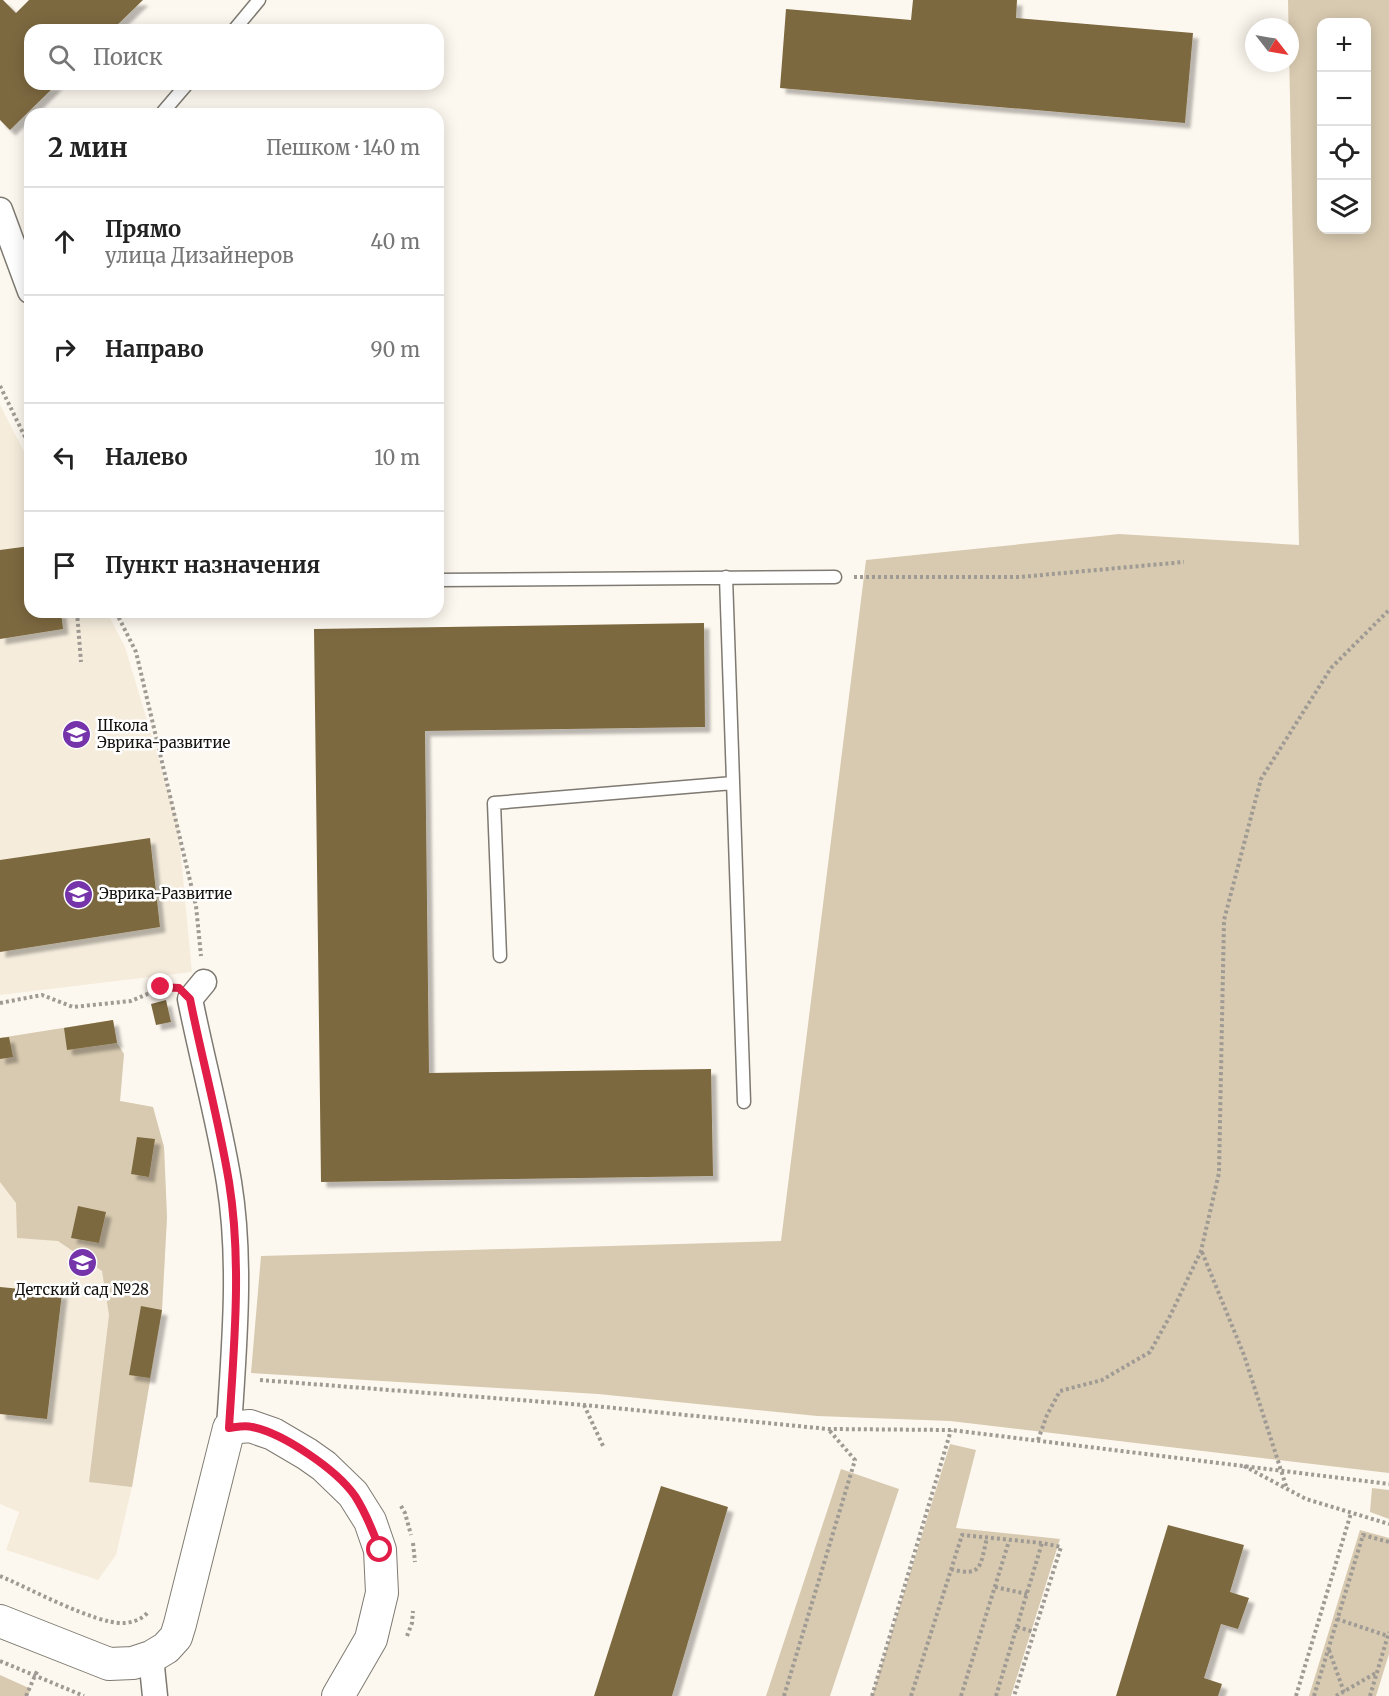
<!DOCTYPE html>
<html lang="ru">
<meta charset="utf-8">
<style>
body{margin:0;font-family:Merriweather,serif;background:#f6f6f6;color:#222}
.controls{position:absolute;right:18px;top:18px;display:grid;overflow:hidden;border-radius:12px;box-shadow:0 3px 15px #0003}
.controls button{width:54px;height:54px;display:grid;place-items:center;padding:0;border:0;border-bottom:2px solid #e0e0e0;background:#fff;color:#222;font:30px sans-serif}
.compass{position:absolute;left:1245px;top:18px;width:54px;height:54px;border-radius:50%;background:#fff;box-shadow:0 3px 15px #0003;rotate:121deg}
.stop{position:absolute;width:18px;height:18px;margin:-14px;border:4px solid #e11d48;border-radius:50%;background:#fff}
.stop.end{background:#e11d48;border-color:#fff;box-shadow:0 2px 6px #0008}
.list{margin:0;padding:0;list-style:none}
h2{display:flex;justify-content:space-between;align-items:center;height:78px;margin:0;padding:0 24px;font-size:26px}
h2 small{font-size:20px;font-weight:400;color:#767676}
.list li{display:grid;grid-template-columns:39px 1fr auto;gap:18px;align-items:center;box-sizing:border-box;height:108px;padding:0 24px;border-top:2px solid #e0e0e0}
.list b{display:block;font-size:22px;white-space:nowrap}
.list p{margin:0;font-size:20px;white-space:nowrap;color:#767676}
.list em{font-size:20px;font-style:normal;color:#767676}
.icon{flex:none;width:33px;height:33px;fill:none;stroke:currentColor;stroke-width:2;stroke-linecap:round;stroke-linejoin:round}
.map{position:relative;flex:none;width:1389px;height:1696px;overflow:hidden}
.search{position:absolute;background:#fff;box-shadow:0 3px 15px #0003;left:24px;top:24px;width:420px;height:66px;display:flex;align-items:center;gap:15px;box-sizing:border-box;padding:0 21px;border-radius:18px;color:#767676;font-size:22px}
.panel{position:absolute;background:#fff;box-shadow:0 3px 15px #0003;left:24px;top:108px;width:420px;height:510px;border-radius:18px}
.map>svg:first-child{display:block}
.built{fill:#f5ecdc}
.green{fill:#d8cab0;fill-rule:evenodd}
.building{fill:#7d693f;filter:url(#shadow)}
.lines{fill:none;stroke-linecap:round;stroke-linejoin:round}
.service-casing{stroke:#7e7a71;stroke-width:15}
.minor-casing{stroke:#7e7a71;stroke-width:27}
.tertiary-casing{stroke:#7e7a71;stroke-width:34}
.path{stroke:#9f9b94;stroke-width:4;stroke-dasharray:3 3;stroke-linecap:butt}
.service{stroke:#fff;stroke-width:12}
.minor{stroke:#fff;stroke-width:24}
.tertiary{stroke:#fff;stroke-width:32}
.route{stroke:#e11d48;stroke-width:8}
.labels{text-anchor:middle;stroke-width:5;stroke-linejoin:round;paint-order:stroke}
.poi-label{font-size:15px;fill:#14120f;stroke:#fff;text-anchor:start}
</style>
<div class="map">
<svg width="1389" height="1696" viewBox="0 0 1389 1696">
<defs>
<filter id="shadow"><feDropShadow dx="5.5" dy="5.5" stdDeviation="1.5" flood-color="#0004"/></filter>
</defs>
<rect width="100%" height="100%" fill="#fdf8ef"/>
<path class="built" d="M 0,405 L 30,463 L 30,612 L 107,612 L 125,647 L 178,823 L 192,972 L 0,995 Z
M 113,1020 L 117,1043 L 124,1054 L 120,1101 L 153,1107 L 164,1147 L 167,1217 L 162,1310 L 132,1487 L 116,1555 L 98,1580 L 6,1550 L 19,1512 L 0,1504 L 0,1038 Z"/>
<path class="green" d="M 1288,0 L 1389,0 L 1389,1473 L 950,1421 L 817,1416 L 598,1394 L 251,1373 L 261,1256 L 781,1241 L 866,560 L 1119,534 L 1299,545 ZM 1366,22 L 1366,230 L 1322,230 L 1322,22 Z
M 113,1020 L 117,1043 L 124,1054 L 120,1101 L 153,1107 L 164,1147 L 167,1217 L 162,1310 L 132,1487 L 89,1482 L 109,1315 L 102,1271 L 58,1241 L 17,1238 L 16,1203 L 0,1182 L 0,1038 Z
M 950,1444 L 976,1450 L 956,1528 L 1060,1539 L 1011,1696 L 872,1696 Z
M 841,1469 L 899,1489 L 830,1696 L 766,1696 Z
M 1372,1488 L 1389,1490 L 1389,1519 L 1370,1512 Z
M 1360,1530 L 1389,1538 L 1389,1654 L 1376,1696 L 1309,1696 Z
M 0,1675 L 31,1689 L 28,1696 L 0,1696 Z"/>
<path class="building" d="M 0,0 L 3,0 L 16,13 L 29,0 L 143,0 L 112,30 L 30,30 L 30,84 L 57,84 L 10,130 L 0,120 Z
M 913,0 L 1017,0 L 1016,18 L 1193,33 L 1185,123 L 780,88 L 786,9 L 911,20 Z
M 30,546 L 30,612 L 61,612 L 63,629 L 0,639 L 0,550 Z
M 704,623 L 705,727 L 425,731 L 429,1073 L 711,1069 L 713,1176 L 321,1182 L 314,629 Z
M 150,838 L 160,927 L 0,952 L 0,860 Z
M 166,1000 L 171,1022 L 156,1025 L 151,1004 Z
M 113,1020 L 117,1043 L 67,1050 L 64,1028 Z
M 9,1037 L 13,1057 L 0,1059 L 0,1038 Z
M 137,1137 L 155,1139 L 149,1177 L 131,1174 Z
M 78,1206 L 106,1212 L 99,1243 L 71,1238 Z
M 0,1287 L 62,1293 L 47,1419 L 0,1414 Z
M 141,1306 L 162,1310 L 150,1378 L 129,1375 Z
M 661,1486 L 728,1507 L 672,1696 L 594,1696 Z
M 1168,1525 L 1244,1545 L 1230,1592 L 1249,1598 L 1238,1629 L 1221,1624 L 1204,1678 L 1222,1684 L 1218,1696 L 1116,1696 Z"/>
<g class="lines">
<defs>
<path id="service" d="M 234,30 L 259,0
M 163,112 L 187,84
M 726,577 L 744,1102
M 438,580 L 835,577
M 500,956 L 494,803 L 733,783"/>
<path id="minor" d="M 0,210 L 30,291
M 204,982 L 190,999 C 202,1059 219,1121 229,1182 C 242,1262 234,1347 229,1428
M 151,1657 L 155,1696"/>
<path id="tertiary" d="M 0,1621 L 109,1664 L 133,1663 L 151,1657 L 166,1648 L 176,1637 L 180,1624 L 229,1428 L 250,1426 L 273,1434 L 307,1454 L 324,1466 L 353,1494 L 370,1521 L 380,1550 L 382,1593 L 371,1639 L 338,1696"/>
</defs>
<use href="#service" class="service-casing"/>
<use href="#minor" class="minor-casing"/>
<use href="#tertiary" class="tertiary-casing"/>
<path class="path" d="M 0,386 L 30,447
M 854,577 L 1020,577 L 1184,562
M 77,612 L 81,662
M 116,612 L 136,652 L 196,906 L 201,956
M 0,1003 L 42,995 L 73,1007 L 131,1001 L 164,987
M 1202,1252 L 1244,1355 L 1287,1489
M 260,1380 L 584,1405 L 828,1429 L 951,1430 L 1389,1484
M 584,1405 L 604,1448
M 1038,1440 L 1047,1415 L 1060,1391 L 1102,1380 L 1150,1352 L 1170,1316 L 1201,1251 L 1219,1173 L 1224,920 L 1261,779 L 1331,668 L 1389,610
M 1244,1466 L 1306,1499 L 1389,1524
M 401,1506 L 405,1513 L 411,1535
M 413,1543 L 415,1562
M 951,1569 C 983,1578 980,1565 987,1538
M 0,1576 C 29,1588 95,1624 123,1623 C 132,1623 143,1619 148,1612
M 995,1587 L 1027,1594
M 1337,1619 L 1388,1636
M 1017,1627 L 1034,1632
M 407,1636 L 412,1623 L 413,1611
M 1329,1650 L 1344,1692
M 0,1661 L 84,1696
M 26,1696 L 38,1669
M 784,1696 L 855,1460 L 829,1430
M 872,1696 L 951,1430
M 911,1696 L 962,1535 L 1042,1543 L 1061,1547 L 1014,1696
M 961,1696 L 1009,1541
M 996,1696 L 1042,1543
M 1296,1696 L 1351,1513
M 1314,1696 L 1363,1535 L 1389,1542
M 1336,1696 L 1376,1673
M 1370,1696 L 1389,1632"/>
<use href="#service" class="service"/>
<use href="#minor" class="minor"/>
<use href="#tertiary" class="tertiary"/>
</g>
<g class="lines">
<path class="route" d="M 161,987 L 179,988 L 190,999 C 202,1059 219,1121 229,1182 C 242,1262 234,1346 229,1428 C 237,1427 245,1425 252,1427 C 283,1433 337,1470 355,1496 C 366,1513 373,1531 380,1550"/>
</g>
<defs>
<symbol id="school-disc" viewBox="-11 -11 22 22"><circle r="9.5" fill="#7534a9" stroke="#fff"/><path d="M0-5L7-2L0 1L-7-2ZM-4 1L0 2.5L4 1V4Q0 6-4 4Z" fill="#fff"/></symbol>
</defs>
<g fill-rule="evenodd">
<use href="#school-disc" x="60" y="718" width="33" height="33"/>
<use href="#school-disc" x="62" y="878" width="33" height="33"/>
<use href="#school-disc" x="66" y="1246" width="33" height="33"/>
</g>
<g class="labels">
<g class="poi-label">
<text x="97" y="731">Школа<tspan x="97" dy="17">Эврика-развитие</tspan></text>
<text x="99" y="899">Эврика-Развитие</text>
<text x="82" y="1295" text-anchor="middle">Детский сад №28</text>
</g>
</g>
</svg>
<div class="controls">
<button>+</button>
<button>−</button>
<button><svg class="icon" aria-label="locate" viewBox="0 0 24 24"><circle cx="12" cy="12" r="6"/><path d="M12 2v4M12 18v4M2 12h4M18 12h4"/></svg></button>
<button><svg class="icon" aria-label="layers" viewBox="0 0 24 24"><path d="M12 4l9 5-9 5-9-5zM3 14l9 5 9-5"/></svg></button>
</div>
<svg class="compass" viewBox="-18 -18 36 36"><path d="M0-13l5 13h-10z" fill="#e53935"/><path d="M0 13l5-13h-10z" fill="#767676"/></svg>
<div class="stop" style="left:380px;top:1550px"></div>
<div class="stop end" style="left:161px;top:987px"></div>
<div class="search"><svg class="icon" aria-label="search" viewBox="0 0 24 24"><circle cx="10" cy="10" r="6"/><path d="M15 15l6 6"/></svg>Поиск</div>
<section class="panel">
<h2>2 мин<small>Пешком · 140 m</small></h2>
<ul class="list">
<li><svg class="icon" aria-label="ahead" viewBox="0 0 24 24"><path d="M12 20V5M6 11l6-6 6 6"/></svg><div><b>Прямо</b><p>улица Дизайнеров</p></div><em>40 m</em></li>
<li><svg class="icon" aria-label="right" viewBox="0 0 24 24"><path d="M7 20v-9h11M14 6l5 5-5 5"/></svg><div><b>Направо</b></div><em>90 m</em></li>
<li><svg class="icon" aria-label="left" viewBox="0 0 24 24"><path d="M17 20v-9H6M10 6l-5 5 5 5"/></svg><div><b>Налево</b></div><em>10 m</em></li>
<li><svg class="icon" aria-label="arrive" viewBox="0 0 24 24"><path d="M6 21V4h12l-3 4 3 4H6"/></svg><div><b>Пункт назначения</b></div></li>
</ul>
</section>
</div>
